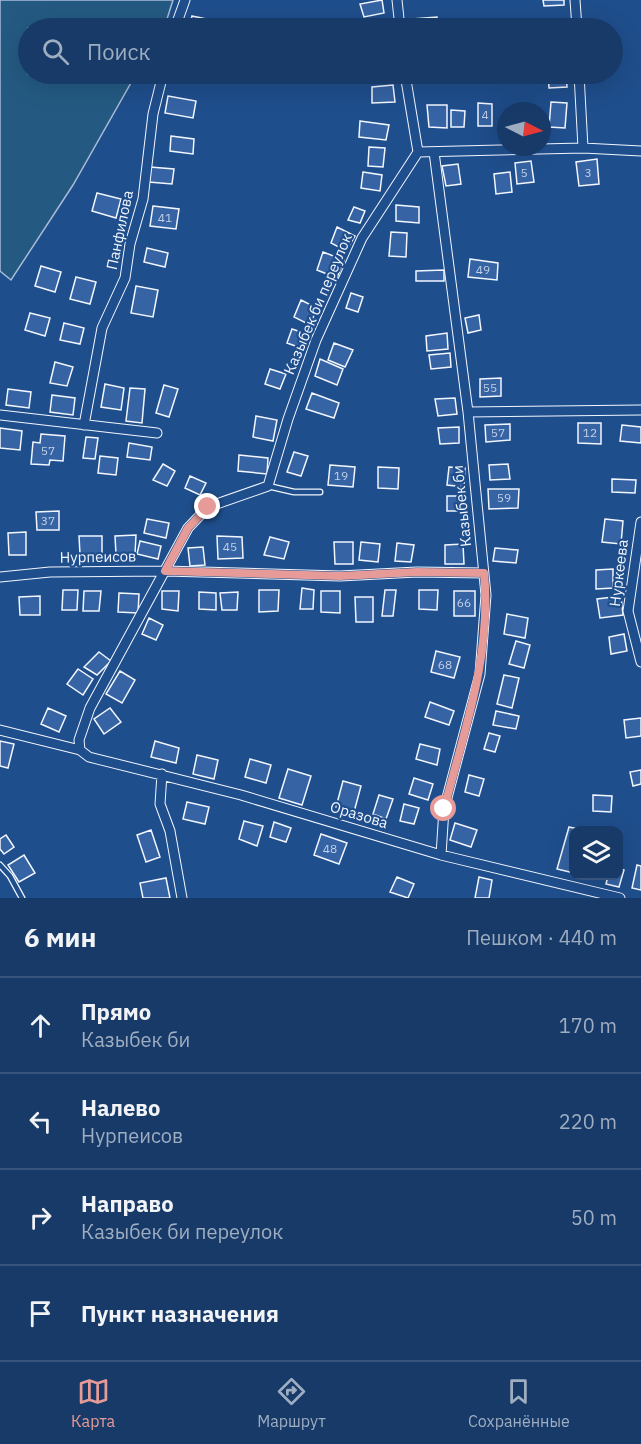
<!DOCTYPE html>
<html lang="ru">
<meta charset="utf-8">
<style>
body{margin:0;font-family:"IBM Plex Sans",sans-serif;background:#20416f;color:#f1f3f6}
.controls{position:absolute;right:18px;bottom:18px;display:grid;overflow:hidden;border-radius:12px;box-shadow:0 6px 24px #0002}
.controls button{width:54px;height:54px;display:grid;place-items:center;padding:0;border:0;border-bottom:2px solid #36547d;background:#173a69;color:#f1f3f6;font:30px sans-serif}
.compass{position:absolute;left:497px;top:102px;width:54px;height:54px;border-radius:50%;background:#173a69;box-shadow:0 6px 24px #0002;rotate:96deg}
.stop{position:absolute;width:18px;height:18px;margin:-14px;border:4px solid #e69b98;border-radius:50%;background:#fff}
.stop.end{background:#e69b98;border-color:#fff;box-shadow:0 2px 6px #0008}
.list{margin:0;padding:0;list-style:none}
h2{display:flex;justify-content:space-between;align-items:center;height:78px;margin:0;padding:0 24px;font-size:26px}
h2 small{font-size:20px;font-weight:400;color:#9eadc0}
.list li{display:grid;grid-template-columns:39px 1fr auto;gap:18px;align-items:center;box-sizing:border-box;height:96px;padding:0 24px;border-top:2px solid #36547d}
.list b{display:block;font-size:22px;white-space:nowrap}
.list p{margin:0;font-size:20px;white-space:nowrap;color:#9eadc0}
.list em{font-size:20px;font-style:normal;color:#9eadc0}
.icon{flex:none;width:33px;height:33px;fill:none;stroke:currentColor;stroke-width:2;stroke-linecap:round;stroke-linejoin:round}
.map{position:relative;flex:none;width:641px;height:898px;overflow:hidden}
.search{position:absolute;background:#173a69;box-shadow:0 6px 24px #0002;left:18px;right:18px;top:18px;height:66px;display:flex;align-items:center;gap:15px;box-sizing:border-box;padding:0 21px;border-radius:33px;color:#9eadc0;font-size:22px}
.sheet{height:462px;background:#173a69}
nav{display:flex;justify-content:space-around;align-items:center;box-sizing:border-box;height:84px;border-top:2px solid #36547d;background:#173a69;font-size:16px;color:#9eadc0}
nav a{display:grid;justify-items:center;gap:3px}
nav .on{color:#e69b98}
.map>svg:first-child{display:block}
.green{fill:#245a82;stroke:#a8bbd7;stroke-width:1.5}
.building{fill:#3563a3;stroke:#f2f6ff;stroke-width:1.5}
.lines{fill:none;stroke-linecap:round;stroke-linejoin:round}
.service-casing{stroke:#f2f6ff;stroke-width:7}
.minor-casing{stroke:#f2f6ff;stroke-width:11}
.service{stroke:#1f4e8c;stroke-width:4.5}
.minor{stroke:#1f4e8c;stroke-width:9}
.route{stroke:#e69b98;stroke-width:8}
.labels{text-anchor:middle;stroke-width:4.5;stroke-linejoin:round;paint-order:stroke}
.number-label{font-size:12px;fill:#c3d1e8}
.street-label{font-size:15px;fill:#f2f6ff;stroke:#1f4e8c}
</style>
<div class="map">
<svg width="641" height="898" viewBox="0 0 641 898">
<rect width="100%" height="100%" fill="#1f4e8c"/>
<path class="green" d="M 0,0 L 173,0 L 167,19 L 162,28 L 28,28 L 28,74 L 136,74 L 73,185 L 11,280 L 0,271 Z"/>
<path class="building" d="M 382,0 L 384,13 L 364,17 L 360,4 Z
M 543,0 L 564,0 L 564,5 L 544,6 Z
M 192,16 L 207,19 L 205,28 L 189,28 Z
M 437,17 L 438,28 L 413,28 L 412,19 Z
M 380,19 L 381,28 L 354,28 L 353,22 Z
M 370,74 L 393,74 L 394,79 L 371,82 Z
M 548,74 L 566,74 L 567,87 L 549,88 Z
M 393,85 L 395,102 L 372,103 L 372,87 Z
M 168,96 L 196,101 L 193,118 L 165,113 Z
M 551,102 L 567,103 L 565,128 L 549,127 Z
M 478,103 L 492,104 L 492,126 L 478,126 Z
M 427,105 L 447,105 L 447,128 L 429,127 Z
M 517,105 L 533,105 L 533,111 L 517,111 Z
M 451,110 L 465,111 L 464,127 L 451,127 Z
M 360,121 L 389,125 L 386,140 L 359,137 Z
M 171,136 L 194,139 L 193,154 L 170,151 Z
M 369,147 L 385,148 L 383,167 L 368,166 Z
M 597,159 L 599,184 L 579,186 L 576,162 Z
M 531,161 L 534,182 L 517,184 L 515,163 Z
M 458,164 L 461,184 L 446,186 L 442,166 Z
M 150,167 L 174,169 L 172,184 L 149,182 Z
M 363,172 L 382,175 L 380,191 L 361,188 Z
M 510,172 L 512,192 L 496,194 L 494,174 Z
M 97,193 L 121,199 L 116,218 L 92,211 Z
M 396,205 L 419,207 L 419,223 L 396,221 Z
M 153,206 L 179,209 L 176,229 L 150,226 Z
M 354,207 L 365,211 L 360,223 L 348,220 Z
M 337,227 L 355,236 L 346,251 L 331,243 Z
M 391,232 L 407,233 L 406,257 L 389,256 Z
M 147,248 L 168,253 L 165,267 L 144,262 Z
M 323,252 L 344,260 L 337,278 L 317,270 Z
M 470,259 L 498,263 L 497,280 L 468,277 Z
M 41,266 L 61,272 L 55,292 L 35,286 Z
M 444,270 L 444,281 L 416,281 L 416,271 Z
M 76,277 L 96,282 L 90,304 L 70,299 Z
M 136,286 L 158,290 L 153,317 L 131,313 Z
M 351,293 L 363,297 L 358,312 L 346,308 Z
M 301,300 L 317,308 L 310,325 L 294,317 Z
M 30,313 L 50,318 L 45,336 L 25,330 Z
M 479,315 L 481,330 L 468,333 L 465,318 Z
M 64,323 L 84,328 L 80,344 L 60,340 Z
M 292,329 L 307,334 L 301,348 L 287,343 Z
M 447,333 L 448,349 L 427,351 L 426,336 Z
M 334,343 L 353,350 L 345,367 L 328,360 Z
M 450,353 L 451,367 L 431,369 L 429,355 Z
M 320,359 L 343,369 L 337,385 L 315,376 Z
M 55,362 L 73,367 L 67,386 L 50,383 Z
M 270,369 L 286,374 L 280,389 L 265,384 Z
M 501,378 L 501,396 L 480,397 L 480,379 Z
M 105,384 L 124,388 L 121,410 L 101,407 Z
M 164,385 L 178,389 L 169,417 L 156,413 Z
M 130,388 L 145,389 L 142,423 L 126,421 Z
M 8,389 L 31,392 L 29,408 L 6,405 Z
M 312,393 L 339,403 L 334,418 L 306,409 Z
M 52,395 L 75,398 L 73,415 L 50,412 Z
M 455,398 L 457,414 L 438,416 L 435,399 Z
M 256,416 L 277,420 L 273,441 L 253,437 Z
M 578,423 L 601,423 L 601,444 L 578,443 Z
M 510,424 L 510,440 L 486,442 L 485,425 Z
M 622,425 L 641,427 L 641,443 L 620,441 Z
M 459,427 L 459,443 L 440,444 L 438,428 Z
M 0,428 L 22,431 L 20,450 L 0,448 Z
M 41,434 L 65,436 L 63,461 L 50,460 L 49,465 L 31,464 L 33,442 L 40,443 Z
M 86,437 L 98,438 L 95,459 L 83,458 Z
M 129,443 L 152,447 L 150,460 L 127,457 Z
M 294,452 L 308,456 L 301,476 L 287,472 Z
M 239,455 L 268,458 L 267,474 L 238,471 Z
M 100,456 L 118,458 L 116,475 L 98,473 Z
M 163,464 L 175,471 L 167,486 L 153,480 Z
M 508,464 L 510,479 L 490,480 L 489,465 Z
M 330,465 L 355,467 L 353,487 L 328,485 Z
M 378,467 L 399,468 L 398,489 L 378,488 Z
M 449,467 L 465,468 L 464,487 L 447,485 Z
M 190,476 L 206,483 L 200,495 L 185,488 Z
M 612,479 L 636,480 L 635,493 L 612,492 Z
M 488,489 L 519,489 L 518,508 L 489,509 Z
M 447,496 L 459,496 L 459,511 L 447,511 Z
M 59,511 L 59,530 L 37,530 L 36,512 Z
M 147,519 L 169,523 L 166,538 L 144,533 Z
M 605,519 L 623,521 L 621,544 L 602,542 Z
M 26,532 L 26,555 L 9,555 L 8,533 Z
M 136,535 L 135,554 L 116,554 L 115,536 Z
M 79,536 L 102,536 L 102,554 L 80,554 Z
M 217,536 L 242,537 L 243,558 L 218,559 Z
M 270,537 L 289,542 L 284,559 L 264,555 Z
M 140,541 L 161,546 L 158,559 L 137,554 Z
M 334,542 L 353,542 L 353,564 L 335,564 Z
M 361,542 L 380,544 L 378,562 L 359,560 Z
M 397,543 L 414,545 L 411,562 L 395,561 Z
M 463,544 L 464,564 L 445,564 L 445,545 Z
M 203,547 L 205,565 L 190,566 L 188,548 Z
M 495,548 L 518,550 L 516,563 L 493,561 Z
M 613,569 L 613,588 L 596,589 L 596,570 Z
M 302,588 L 314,590 L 313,609 L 300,609 Z
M 63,590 L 78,590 L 77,610 L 62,610 Z
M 259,590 L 279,590 L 278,611 L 259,612 Z
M 385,590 L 396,590 L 393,616 L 382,616 Z
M 419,590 L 438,590 L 437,610 L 419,609 Z
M 84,591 L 101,591 L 99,611 L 83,611 Z
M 162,591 L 179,591 L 178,611 L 162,609 Z
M 321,591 L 340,591 L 340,613 L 321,612 Z
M 454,591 L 475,591 L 475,616 L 454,616 Z
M 199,592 L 216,593 L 216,610 L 199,609 Z
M 238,592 L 237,610 L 222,610 L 220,593 Z
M 119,593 L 139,594 L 138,613 L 118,612 Z
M 40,596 L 40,615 L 20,615 L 19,597 Z
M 621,596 L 623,615 L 600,618 L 597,599 Z
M 355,597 L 373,597 L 373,622 L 356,622 Z
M 507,614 L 528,618 L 525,638 L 504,634 Z
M 149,618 L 163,625 L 156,640 L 142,634 Z
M 624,634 L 627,651 L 611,654 L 609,637 Z
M 516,641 L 530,645 L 524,668 L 509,664 Z
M 436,651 L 460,657 L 454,678 L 431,672 Z
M 99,652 L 111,661 L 97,675 L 84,667 Z
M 78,669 L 93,679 L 83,695 L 67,684 Z
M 120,671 L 135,680 L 122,703 L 106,694 Z
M 504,675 L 519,678 L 512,708 L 497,704 Z
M 430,702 L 454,711 L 449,725 L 425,717 Z
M 48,708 L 66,716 L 59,732 L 41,724 Z
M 110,708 L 121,722 L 104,734 L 94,719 Z
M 496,711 L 519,716 L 516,729 L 493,725 Z
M 641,718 L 641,736 L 626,738 L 624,720 Z
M 489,733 L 500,736 L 495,752 L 484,749 Z
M 0,741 L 14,744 L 8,768 L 0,766 Z
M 155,741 L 179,748 L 176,763 L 151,757 Z
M 420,744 L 440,749 L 437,765 L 416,759 Z
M 197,755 L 218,760 L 214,779 L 193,774 Z
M 250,759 L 271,765 L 266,783 L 245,777 Z
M 288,769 L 311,776 L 302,805 L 279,798 Z
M 641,770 L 641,784 L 633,786 L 630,772 Z
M 469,775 L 484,779 L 479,796 L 465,792 Z
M 414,778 L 433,784 L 428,800 L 409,794 Z
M 343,781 L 361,786 L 354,812 L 336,807 Z
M 379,795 L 393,799 L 386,819 L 373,814 Z
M 593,795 L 612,796 L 611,812 L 593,811 Z
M 187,802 L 209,807 L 205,824 L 183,819 Z
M 404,804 L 419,808 L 414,824 L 400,821 Z
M 244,821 L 263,826 L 257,846 L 239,839 Z
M 274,822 L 291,828 L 286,842 L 270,837 Z
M 455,823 L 477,830 L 471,847 L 450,840 Z
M 569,827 L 583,830 L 574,830 L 574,873 L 557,869 Z
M 151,830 L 160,857 L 146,862 L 137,835 Z
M 321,834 L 347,843 L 339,864 L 314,855 Z
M 6,835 L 14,847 L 4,854 L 0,849 L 0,839 Z
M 24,855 L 35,873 L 19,882 L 8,865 Z
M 637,865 L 641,866 L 641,890 L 632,888 Z
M 618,868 L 624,870 L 619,887 L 606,884 L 608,876 L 618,876 Z
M 397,877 L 414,884 L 408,898 L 390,892 Z
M 479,877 L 492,880 L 489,898 L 475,898 Z
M 166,878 L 170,898 L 143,898 L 140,883 Z"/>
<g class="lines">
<defs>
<path id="service" d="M 268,486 L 294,492 L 320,492
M 0,865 L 10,876 L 22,898"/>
<path id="minor" d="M 397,0 L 400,28
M 575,0 L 577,28
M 175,28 L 185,0
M 405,74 L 418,152
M 579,74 L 583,148
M 434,152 L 468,412 L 486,595 L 480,674 L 444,809 L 441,855
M 468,412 L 641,410
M 0,415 L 157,433
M 84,425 L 102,328 L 125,278 L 130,244 L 143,199 L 153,114 L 163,74
M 641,522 L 628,611 L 641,662
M 0,577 L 50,572 L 165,571 L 340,576 L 417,572 L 484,573
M 0,730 L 80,750
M 162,774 L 160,804 L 170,831 L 182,898
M 620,898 L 441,855 L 241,795 L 89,757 L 80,750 L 79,740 L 90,708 L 188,528 L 208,507 L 268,486 L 288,419 L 316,340 L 362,238 L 418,152 L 583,148 L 641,151"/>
</defs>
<use href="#service" class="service-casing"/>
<use href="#minor" class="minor-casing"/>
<use href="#service" class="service"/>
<use href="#minor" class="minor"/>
</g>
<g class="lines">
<path class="route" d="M 208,507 L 188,528 L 165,571 L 340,576 L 417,572 L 484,573 C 492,654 464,732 444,809"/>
</g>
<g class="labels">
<g class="number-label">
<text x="485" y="119">4</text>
<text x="524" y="177">5</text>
<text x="588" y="177">3</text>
<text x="165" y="222">41</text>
<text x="483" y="274">49</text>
<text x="490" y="392">55</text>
<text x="498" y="437">57</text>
<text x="590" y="437">12</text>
<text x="48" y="455">57</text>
<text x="341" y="480">19</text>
<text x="504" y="502">59</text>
<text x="48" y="525">37</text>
<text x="230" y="551">45</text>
<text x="464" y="607">66</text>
<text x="445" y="669">68</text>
<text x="330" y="853">48</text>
</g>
<g class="street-label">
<text transform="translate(120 230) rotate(-78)" y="5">Панфилова</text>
<text transform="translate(318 304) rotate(-67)" y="5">Казыбек би переулок</text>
<text transform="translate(462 506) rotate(-96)" y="5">Казыбек би</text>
<text transform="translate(98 557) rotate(-1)" y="5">Нурпеисов</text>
<text transform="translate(619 573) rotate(-83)" y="5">Нуркеева</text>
<text transform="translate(359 815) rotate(17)" y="5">Оразова</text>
</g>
</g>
</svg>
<div class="controls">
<button><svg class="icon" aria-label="layers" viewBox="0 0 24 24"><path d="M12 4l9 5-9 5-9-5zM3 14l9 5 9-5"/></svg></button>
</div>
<svg class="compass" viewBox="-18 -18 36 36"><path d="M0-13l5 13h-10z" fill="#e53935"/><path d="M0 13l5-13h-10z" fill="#9eadc0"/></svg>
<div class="stop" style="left:444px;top:809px"></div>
<div class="stop end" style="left:208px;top:507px"></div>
<div class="search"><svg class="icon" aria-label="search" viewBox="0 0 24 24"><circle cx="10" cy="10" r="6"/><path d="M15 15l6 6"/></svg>Поиск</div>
</div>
<section class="sheet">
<h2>6 мин<small>Пешком · 440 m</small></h2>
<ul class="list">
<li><svg class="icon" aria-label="ahead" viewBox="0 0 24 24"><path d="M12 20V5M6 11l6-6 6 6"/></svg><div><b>Прямо</b><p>Казыбек би</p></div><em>170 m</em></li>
<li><svg class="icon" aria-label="left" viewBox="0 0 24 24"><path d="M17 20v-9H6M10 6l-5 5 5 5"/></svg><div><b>Налево</b><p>Нурпеисов</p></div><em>220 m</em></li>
<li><svg class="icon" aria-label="right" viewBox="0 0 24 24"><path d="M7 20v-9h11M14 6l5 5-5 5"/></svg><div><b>Направо</b><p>Казыбек би переулок</p></div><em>50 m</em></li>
<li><svg class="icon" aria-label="arrive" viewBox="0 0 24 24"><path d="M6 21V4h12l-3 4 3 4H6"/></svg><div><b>Пункт назначения</b></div></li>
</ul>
</section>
<nav>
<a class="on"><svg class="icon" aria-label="map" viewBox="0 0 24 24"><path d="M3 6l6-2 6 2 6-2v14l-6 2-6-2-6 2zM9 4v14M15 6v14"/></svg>Карта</a>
<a><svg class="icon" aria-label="directions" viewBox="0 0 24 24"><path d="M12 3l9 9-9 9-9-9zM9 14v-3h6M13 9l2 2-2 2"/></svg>Маршрут</a>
<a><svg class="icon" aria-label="saved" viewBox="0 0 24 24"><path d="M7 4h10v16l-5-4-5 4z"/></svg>Сохранённые</a>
</nav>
